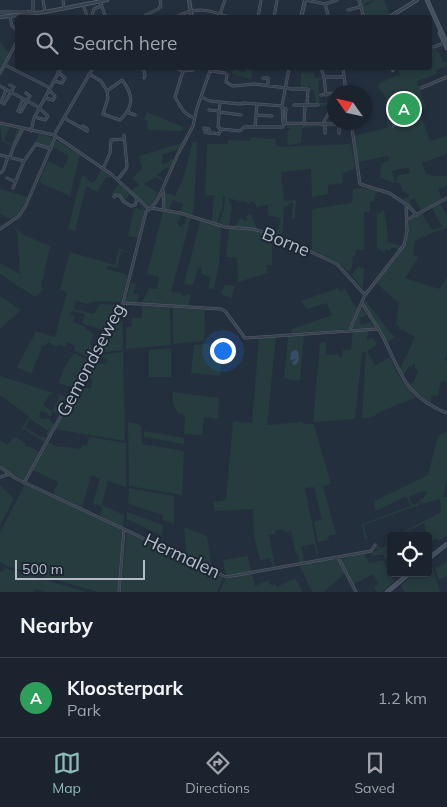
<!DOCTYPE html>
<style>
body{margin:0;font-family:Mulish,sans-serif;background:#282f3a;color:#f1f3f6}
.controls{position:absolute;right:15px;bottom:15px;display:grid;overflow:hidden;border-radius:5px;box-shadow:0 2px 8px #0003}
.controls button{width:45px;height:45px;display:grid;place-items:center;padding:0;border:0;border-bottom:1px solid #39404a;background:#1b232e;color:#f1f3f6;font:25px sans-serif}
.compass{position:absolute;left:327px;top:85px;width:45px;height:45px;border-radius:50%;background:#1b232e;box-shadow:0 2px 8px #0003;rotate:304deg}
.scale{position:absolute;left:15px;bottom:12px;width:130px;box-sizing:border-box;padding-left:5px;border:2px solid #b4bcc9;border-top:0;font-size:14px;line-height:18px;white-space:nowrap;color:#b4bcc9;-webkit-text-stroke:4px #1d2633;paint-order:stroke}
.you{position:absolute;left:222px;top:350px;width:18px;height:18px;margin:-12px;border:4px solid #fff;border-radius:50%;background:#1a73e8;box-shadow:0 0 0 8px #1a73e833}
.badge{display:grid;place-items:center;width:32px;height:32px;border-radius:50%;background:#8bbbb9;color:#fff;font-size:16px;font-weight:700}
.pin{position:absolute;translate:-50% -50%;border:2px solid #fff;box-shadow:0 1px 5px #0006}
.list{margin:0;padding:0;list-style:none}
h2{display:flex;justify-content:space-between;align-items:center;height:65px;margin:0;padding:0 20px;font-size:21px}
h2 small{font-size:16px;font-weight:400;color:#a0a4aa}
.list li{display:grid;grid-template-columns:32px 1fr auto;gap:15px;align-items:center;box-sizing:border-box;height:80px;padding:0 20px;border-top:1px solid #39404a}
.list b{display:block;font-size:19px;white-space:nowrap}
.list p{margin:0;font-size:16px;white-space:nowrap;color:#a0a4aa}
.list em{font-size:16px;font-style:normal;color:#a0a4aa}
.icon{flex:none;width:28px;height:28px;fill:none;stroke:currentColor;stroke-width:2;stroke-linecap:round;stroke-linejoin:round}
.map{position:relative;flex:none;width:447px;height:592px;overflow:hidden}
.search{position:absolute;background:#1b232e;box-shadow:0 2px 8px #0003;left:15px;right:15px;top:15px;height:55px;display:flex;align-items:center;gap:12px;box-sizing:border-box;padding:0 18px;border-radius:5px;color:#a0a4aa;font-size:19px}
.sheet{height:145px;background:#1b232e}
nav{display:flex;justify-content:space-around;align-items:center;box-sizing:border-box;height:70px;border-top:1px solid #39404a;background:#1b232e;font-size:14px;color:#a0a4aa}
nav a{display:grid;justify-items:center;gap:2px}
nav .on{color:#8bbbb9}
.map>svg:first-child{display:block}
.green{fill:#263c3f}
.water{fill:#394c67}
.lines{fill:none;stroke-linecap:round;stroke-linejoin:round}
.pedestrian-casing{stroke:#565f6c;stroke-width:2.5}
.minor-casing{stroke:#565f6c;stroke-width:3}
.tertiary-casing{stroke:#565f6c;stroke-width:4}
.secondary-casing{stroke:#565f6c;stroke-width:4.5}
.pedestrian{stroke:#38414e;stroke-width:1}
.minor{stroke:#38414e;stroke-width:2}
.tertiary{stroke:#38414e;stroke-width:2.5}
.secondary{stroke:#465061;stroke-width:3}
.labels{text-anchor:middle;stroke-width:4;stroke-linejoin:round;paint-order:stroke}
.street-label{font-size:18px;fill:#b4bcc9;stroke:#1d2633}
</style>
<div class="map">
<svg width="447" height="592" viewBox="0 0 447 592">
<rect width="100%" height="100%" fill="#242f3e"/>
<path class="green" d="M 360,0 L 373,0 L 364,4 L 365,6 L 376,0 L 384,0 L 390,14 L 386,17 L 365,17 Z
M 0,42 L 9,53 L 1,68 L 0,68 Z
M 433,48 L 439,53 L 442,59 L 442,63 L 446,62 L 447,66 L 436,70 L 437,74 L 417,81 L 426,108 L 419,110 L 430,141 L 447,136 L 447,154 L 422,163 L 426,174 L 436,176 L 447,176 L 447,186 L 438,189 L 442,199 L 421,211 L 415,198 L 409,201 L 416,212 L 403,199 L 407,197 L 408,199 L 409,195 L 402,190 L 400,183 L 397,183 L 396,177 L 398,177 L 398,174 L 400,175 L 410,173 L 409,167 L 392,171 L 395,183 L 380,178 L 381,164 L 389,160 L 388,156 L 357,162 L 353,136 L 387,128 L 385,95 L 380,90 L 378,84 L 398,75 L 401,77 L 397,68 L 430,68 L 430,50 Z
M 233,68 L 238,68 L 238,71 L 245,72 L 246,68 L 253,68 L 251,79 L 232,74 Z
M 314,72 L 315,78 L 322,77 L 322,79 L 318,80 L 320,103 L 334,102 L 334,105 L 320,106 L 319,104 L 316,104 L 314,90 L 310,90 L 310,86 L 301,87 L 301,73 Z
M 147,112 L 183,127 L 182,131 L 147,130 L 148,121 L 144,119 Z
M 0,125 L 10,127 L 4,140 L 12,144 L 17,129 L 21,130 L 12,146 L 2,141 Z
M 287,125 L 314,126 L 314,127 L 302,128 L 301,143 L 288,145 L 287,144 L 288,130 L 290,130 L 290,128 L 287,128 Z
M 39,134 L 53,138 L 49,148 L 38,143 L 34,144 Z
M 251,137 L 275,139 L 277,147 L 351,144 L 355,168 L 343,174 L 342,183 L 328,185 L 328,194 L 312,197 L 311,169 L 281,172 L 284,201 L 296,200 L 295,218 L 292,219 L 293,202 L 289,203 L 288,206 L 284,206 L 283,230 L 281,236 L 276,233 L 279,228 L 280,218 L 268,215 L 268,204 L 257,208 L 254,201 L 248,204 L 245,201 L 243,202 L 228,198 L 232,208 L 229,226 L 219,223 L 224,208 L 225,197 L 223,196 L 222,208 L 217,223 L 212,222 L 214,195 L 205,196 L 207,144 L 228,144 L 228,140 L 250,141 Z
M 56,140 L 80,155 L 70,196 L 39,182 L 48,161 L 63,169 L 69,156 L 53,147 Z
M 193,142 L 197,143 L 194,204 L 192,216 L 180,212 L 183,204 L 173,200 L 168,210 L 166,209 L 164,192 L 175,196 L 183,179 Z
M 182,143 L 179,149 L 162,155 L 163,159 L 161,162 L 162,164 L 168,163 L 171,159 L 174,160 L 170,168 L 167,168 L 157,175 L 165,181 L 164,182 L 156,177 L 144,184 L 159,193 L 153,205 L 149,206 L 130,191 L 139,185 L 132,178 L 142,169 L 139,156 Z
M 101,170 L 111,176 L 109,178 L 107,176 L 97,192 L 86,186 L 75,231 L 68,229 L 82,175 L 88,178 L 87,180 L 94,183 Z
M 119,184 L 130,193 L 125,201 L 120,195 L 116,194 L 113,197 L 111,195 Z
M 362,188 L 378,190 L 373,202 L 370,202 L 370,212 L 364,212 L 364,250 L 356,250 L 355,256 L 353,256 L 352,268 L 349,272 L 338,262 L 312,250 L 312,209 L 352,203 L 353,189 Z
M 0,189 L 28,197 L 18,214 L 10,219 L 0,214 Z
M 440,203 L 445,213 L 447,213 L 447,228 L 431,233 L 415,241 L 413,254 L 418,258 L 405,278 L 439,289 L 447,278 L 447,357 L 444,359 L 447,361 L 447,382 L 441,381 L 438,396 L 432,395 L 430,405 L 420,398 L 410,386 L 414,381 L 418,371 L 415,369 L 415,364 L 413,364 L 412,367 L 409,366 L 403,377 L 399,371 L 415,337 L 403,330 L 399,330 L 399,326 L 396,326 L 399,303 L 376,283 L 405,245 L 410,220 L 424,212 L 423,215 L 432,230 L 442,227 L 432,208 Z
M 144,206 L 145,209 L 138,238 L 128,236 L 134,209 L 137,208 L 141,210 Z
M 384,210 L 388,233 L 387,242 L 402,246 L 399,250 L 393,247 L 389,251 L 385,249 L 385,253 L 377,248 L 377,214 Z
M 163,211 L 181,215 L 179,221 L 177,221 L 177,223 L 179,224 L 178,226 L 182,227 L 183,224 L 185,224 L 186,217 L 191,218 L 171,292 L 182,293 L 181,295 L 185,296 L 186,294 L 191,295 L 188,306 L 142,303 L 149,288 L 157,289 L 159,277 L 147,274 Z
M 251,214 L 257,229 L 235,226 L 240,218 L 246,221 L 247,219 L 246,216 Z
M 200,221 L 221,227 L 219,263 L 214,289 L 208,288 L 211,277 L 201,274 L 202,268 L 198,267 L 193,285 L 184,284 Z
M 17,229 L 22,234 L 50,246 L 41,287 L 45,288 L 35,297 L 0,274 L 0,263 L 20,274 Z
M 229,229 L 247,229 L 272,234 L 272,265 L 266,265 L 268,273 L 238,282 L 237,258 L 226,257 Z
M 119,249 L 134,253 L 121,251 L 117,268 L 107,266 L 107,269 L 128,275 L 121,302 L 95,301 L 88,304 L 76,301 L 74,309 L 94,314 L 100,304 L 120,305 L 106,331 L 82,323 L 85,314 L 71,311 L 70,315 L 75,316 L 73,322 L 86,327 L 86,329 L 94,334 L 90,343 L 95,350 L 90,359 L 74,350 L 75,347 L 72,344 L 65,341 L 66,346 L 65,347 L 59,344 L 57,347 L 48,342 L 45,346 L 43,345 L 31,374 L 17,367 L 36,331 L 55,337 L 67,292 L 60,290 L 70,252 L 115,265 Z
M 358,267 L 364,268 L 363,289 L 351,275 Z
M 131,283 L 136,284 L 133,293 L 139,295 L 137,303 L 126,302 Z
M 224,285 L 235,286 L 231,298 L 221,294 Z
M 338,288 L 340,292 L 345,288 L 355,307 L 358,307 L 348,329 L 292,333 L 292,329 L 332,315 L 327,303 L 307,309 L 301,301 Z
M 0,296 L 21,310 L 0,329 Z
M 365,300 L 393,336 L 395,335 L 393,339 L 387,342 L 364,305 Z
M 142,306 L 170,308 L 171,345 L 126,349 L 126,327 L 131,327 L 132,318 L 142,318 Z
M 360,306 L 367,315 L 360,318 L 361,325 L 371,322 L 374,328 L 351,329 Z
M 122,307 L 123,350 L 98,353 L 97,352 Z
M 173,308 L 205,310 L 204,341 L 173,344 Z
M 353,331 L 368,331 L 367,340 L 373,338 L 377,344 L 367,351 L 375,365 L 390,357 L 396,371 L 415,398 L 379,412 L 374,416 L 362,419 L 366,352 L 362,352 L 355,419 L 313,422 L 320,343 L 326,342 L 326,355 L 339,354 L 339,357 L 342,357 L 343,350 L 351,350 Z
M 304,335 L 300,381 L 284,379 L 288,336 Z
M 276,337 L 267,425 L 303,422 L 303,424 L 314,424 L 331,484 L 323,486 L 336,534 L 328,536 L 329,540 L 318,542 L 314,522 L 322,519 L 314,487 L 305,488 L 319,559 L 318,559 L 314,544 L 302,546 L 304,562 L 299,563 L 298,555 L 296,555 L 291,531 L 285,532 L 284,529 L 275,530 L 275,534 L 269,535 L 275,567 L 273,567 L 270,558 L 260,560 L 254,535 L 253,509 L 215,511 L 213,502 L 226,500 L 233,421 L 252,423 L 259,338 Z
M 223,342 L 220,376 L 191,373 L 194,345 Z
M 171,348 L 171,377 L 149,377 L 149,350 Z
M 123,352 L 125,441 L 55,429 L 78,388 L 91,388 L 93,379 L 83,378 L 93,359 L 100,363 L 106,364 L 108,360 L 98,355 Z
M 74,353 L 89,361 L 74,388 L 60,384 L 59,381 L 64,368 Z
M 0,376 L 53,393 L 53,395 L 50,394 L 43,405 L 52,411 L 59,397 L 57,394 L 68,397 L 71,391 L 73,391 L 59,415 L 53,411 L 50,417 L 47,413 L 41,410 L 39,416 L 42,419 L 49,418 L 54,425 L 48,436 L 46,435 L 48,431 L 30,419 L 25,427 L 40,437 L 47,437 L 44,442 L 22,428 L 29,416 L 0,395 Z
M 173,392 L 219,398 L 218,419 L 204,417 L 202,435 L 184,434 L 185,415 L 178,413 L 173,404 Z
M 128,422 L 138,424 L 141,426 L 142,444 L 184,451 L 182,495 L 129,486 Z
M 144,431 L 184,438 L 184,444 L 144,437 Z
M 447,431 L 447,481 L 443,497 L 447,497 L 447,535 L 439,541 L 437,538 L 429,543 L 424,523 L 398,536 L 395,536 L 441,512 L 440,499 L 421,504 L 419,500 L 424,498 L 427,492 L 423,491 L 409,497 L 412,505 L 419,503 L 419,505 L 364,525 L 367,538 L 365,539 L 362,524 L 411,506 L 406,496 L 378,510 L 375,509 L 374,501 L 428,475 L 438,436 Z
M 14,436 L 25,443 L 25,447 L 29,446 L 39,452 L 24,480 L 10,473 L 0,464 L 0,440 L 7,445 Z
M 89,437 L 126,443 L 126,487 L 108,481 L 102,505 L 124,515 L 123,527 L 100,516 L 102,507 L 93,503 L 100,478 L 91,475 L 82,507 L 53,494 L 58,482 L 33,470 L 48,442 L 56,446 L 81,449 L 82,445 L 87,446 Z
M 25,484 L 123,530 L 118,592 L 99,592 L 9,567 L 0,562 L 0,532 Z
M 0,485 L 14,499 L 0,525 Z
M 129,488 L 174,496 L 174,524 L 163,520 L 163,515 L 128,504 Z
M 127,512 L 163,525 L 162,536 L 127,519 Z
M 184,527 L 207,536 L 212,570 L 187,558 Z
M 127,532 L 223,578 L 217,592 L 121,592 Z
M 391,537 L 391,559 L 390,558 L 385,559 L 383,554 L 372,556 L 372,552 L 379,550 L 378,548 L 375,549 L 377,545 L 380,548 L 388,545 L 386,539 Z
M 364,553 L 369,563 L 383,560 L 394,582 L 382,592 L 377,592 L 374,586 L 379,584 L 373,574 L 353,584 L 340,559 Z
M 248,556 L 251,571 L 226,576 L 223,560 Z
M 337,558 L 345,573 L 324,592 L 312,592 L 299,565 Z
M 430,560 L 440,592 L 405,592 L 400,586 L 415,573 L 428,573 L 428,561 Z
M 447,562 L 447,576 L 439,580 L 435,568 Z
M 5,568 L 77,589 L 86,592 L 45,592 L 35,589 L 34,592 L 0,592 L 0,573 Z
M 252,574 L 255,586 L 268,580 L 272,586 L 275,584 L 277,587 L 295,578 L 303,592 L 220,592 L 225,579 Z"/>
<path class="water" d="M 403,106 L 406,108 L 406,117 L 410,121 L 392,128 L 392,119 L 401,118 L 401,115 L 398,114 L 398,112 L 400,112 Z
M 296,350 L 298,351 L 299,360 L 297,364 L 293,365 L 292,362 L 297,359 L 291,360 L 290,359 L 291,352 Z"/>
<g class="lines">
<defs>
<path id="pedestrian" d="M 391,68 L 393,71"/>
<path id="minor" d="M 43,0 L 45,12
M 63,0 L 64,9
M 306,0 L 325,4 L 337,0
M 359,0 L 364,18
M 100,1 L 106,18
M 325,4 L 329,18
M 83,5 L 88,18
M 348,10 L 360,7
M 0,12 L 26,12 L 27,18
M 26,12 L 33,11 L 33,0
M 220,14 L 225,0
M 10,17 L 12,26 L 18,31
M 93,18 L 92,15 L 94,9 L 101,6
M 140,18 L 158,9 L 161,6 L 160,0
M 174,18 C 196,6 209,9 231,18
M 258,18 L 261,0
M 274,18 L 277,0
M 434,47 L 444,43
M 5,65 L 50,88
M 143,68 L 145,75 L 144,78
M 176,68 L 183,71 L 193,70 L 193,68
M 343,68 L 346,92
M 183,71 L 175,97 C 180,106 184,115 195,118
M 211,71 L 225,73 L 227,75 L 226,82 L 233,86 L 255,84 L 286,88
M 322,71 L 324,77 L 344,77
M 0,73 L 18,40
M 89,74 L 101,81 L 107,91 L 122,80 C 133,94 135,106 120,120 L 103,114 L 108,98 L 107,91
M 324,77 L 326,95
M 263,78 L 268,78 L 268,86
M 54,81 L 62,83 L 65,78 L 58,72
M 0,86 L 40,108
M 286,87 L 290,89 L 308,89 L 307,105
M 421,88 L 447,77
M 6,90 L 1,102 L 4,104 L 14,87 L 10,85
M 321,95 L 334,93
M 201,97 L 210,101 L 240,104 L 244,103 L 282,106
M 45,98 L 53,100 L 55,96 L 49,90
M 23,99 L 18,111 L 21,112 L 30,96 L 26,93
M 220,102 L 218,127 L 221,129
M 294,105 L 318,105
M 283,108 L 286,109 L 285,123
M 209,110 L 219,111
M 127,112 L 135,115
M 219,112 L 241,115
M 257,115 L 272,116
M 35,117 L 45,120 L 48,116 L 39,108
M 64,118 L 87,131 L 87,129 L 83,126 L 82,128
M 351,122 L 360,184 L 389,193 L 406,204 L 417,215
M 0,123 L 54,135 L 111,174 L 149,209
M 283,123 L 282,106 L 289,68
M 285,123 L 323,124 L 330,110 L 334,107
M 304,124 L 305,106
M 323,124 L 351,124
M 325,124 L 325,133
M 255,127 L 257,104
M 221,129 L 240,131 L 244,127 L 283,127 L 284,123
M 31,131 L 34,118 L 61,68
M 209,133 L 209,129 L 204,128 L 205,132 L 219,134 L 221,129
M 339,133 L 339,124
M 54,135 L 93,68
M 13,148 L 22,130
M 0,155 L 24,161 L 36,144 L 51,149
M 10,157 L 12,151
M 103,169 L 110,153 L 111,140 L 123,139
M 0,173 L 3,171 L 8,157
M 7,178 L 16,182
M 118,179 L 126,169 L 127,166 L 124,135
M 13,188 L 24,161
M 163,190 L 164,210
M 114,197 L 116,195 L 120,196 L 123,201 L 131,206 L 135,205 L 137,199
M 151,208 L 180,213 L 225,227 L 252,229 L 273,234 L 337,264 L 365,295
M 408,219 L 447,198
M 0,229 L 19,216 L 26,205 L 55,138
M 123,303 L 221,309 L 225,311 L 245,338 L 378,329
M 362,303 C 369,315 378,327 384,339 C 402,375 406,397 447,413
M 350,329 L 365,295 L 404,245 L 407,231 L 406,204
M 0,467 L 15,478 L 226,577 L 371,551 L 375,545
M 0,477 L 9,474
M 24,483 L 123,303 L 146,212 L 153,206 L 158,199 L 178,154 L 193,126 L 197,108 L 211,68
M 338,557 L 356,592
M 119,592 L 124,530"/>
<path id="tertiary" d="M 189,0 L 192,18
M 0,17 L 45,12 L 107,0
M 301,18 L 305,0
M 388,18 L 417,0"/>
<path id="secondary" d="M 427,0 L 447,44
M 440,33 L 447,48
M 428,559 L 447,544
M 387,592 L 410,573"/>
</defs>
<use href="#pedestrian" class="pedestrian-casing"/>
<use href="#minor" class="minor-casing"/>
<use href="#tertiary" class="tertiary-casing"/>
<use href="#secondary" class="secondary-casing"/>
<use href="#pedestrian" class="pedestrian"/>
<use href="#minor" class="minor"/>
<use href="#tertiary" class="tertiary"/>
<use href="#secondary" class="secondary"/>
</g>
<g class="labels">
<g class="street-label">
<text transform="translate(286 242) rotate(22)" y="6">Borne</text>
<text transform="translate(91 360) rotate(-62)" y="6">Gemondseweg</text>
<text transform="translate(182 556) rotate(25)" y="6">Hermalen</text>
</g>
</g>
</svg>
<div class="controls">
<button><svg class="icon" aria-label="locate" viewBox="0 0 24 24"><circle cx="12" cy="12" r="6"/><path d="M12 2v4M12 18v4M2 12h4M18 12h4"/></svg></button>
</div>
<svg class="compass" viewBox="-18 -18 36 36"><path d="M0-13l5 13h-10z" fill="#e53935"/><path d="M0 13l5-13h-10z" fill="#a0a4aa"/></svg>
<div class="scale">500 m</div>
<div class="you"></div>
<div class="pin badge" style="left:404px;top:109px;background:#2e9e5b">A</div>
<div class="search"><svg class="icon" aria-label="search" viewBox="0 0 24 24"><circle cx="10" cy="10" r="6"/><path d="M15 15l6 6"/></svg>Search here</div>
</div>
<section class="sheet">
<h2>Nearby<small></small></h2>
<ul class="list">
<li><span class="badge" style="background:#2e9e5b">A</span><div><b>Kloosterpark</b><p>Park</p></div><em>1.2 km</em></li>
</ul>
</section>
<nav>
<a class="on"><svg class="icon" aria-label="map" viewBox="0 0 24 24"><path d="M3 6l6-2 6 2 6-2v14l-6 2-6-2-6 2zM9 4v14M15 6v14"/></svg>Map</a>
<a><svg class="icon" aria-label="directions" viewBox="0 0 24 24"><path d="M12 3l9 9-9 9-9-9zM9 14v-3h6M13 9l2 2-2 2"/></svg>Directions</a>
<a><svg class="icon" aria-label="saved" viewBox="0 0 24 24"><path d="M7 4h10v16l-5-4-5 4z"/></svg>Saved</a>
</nav>
